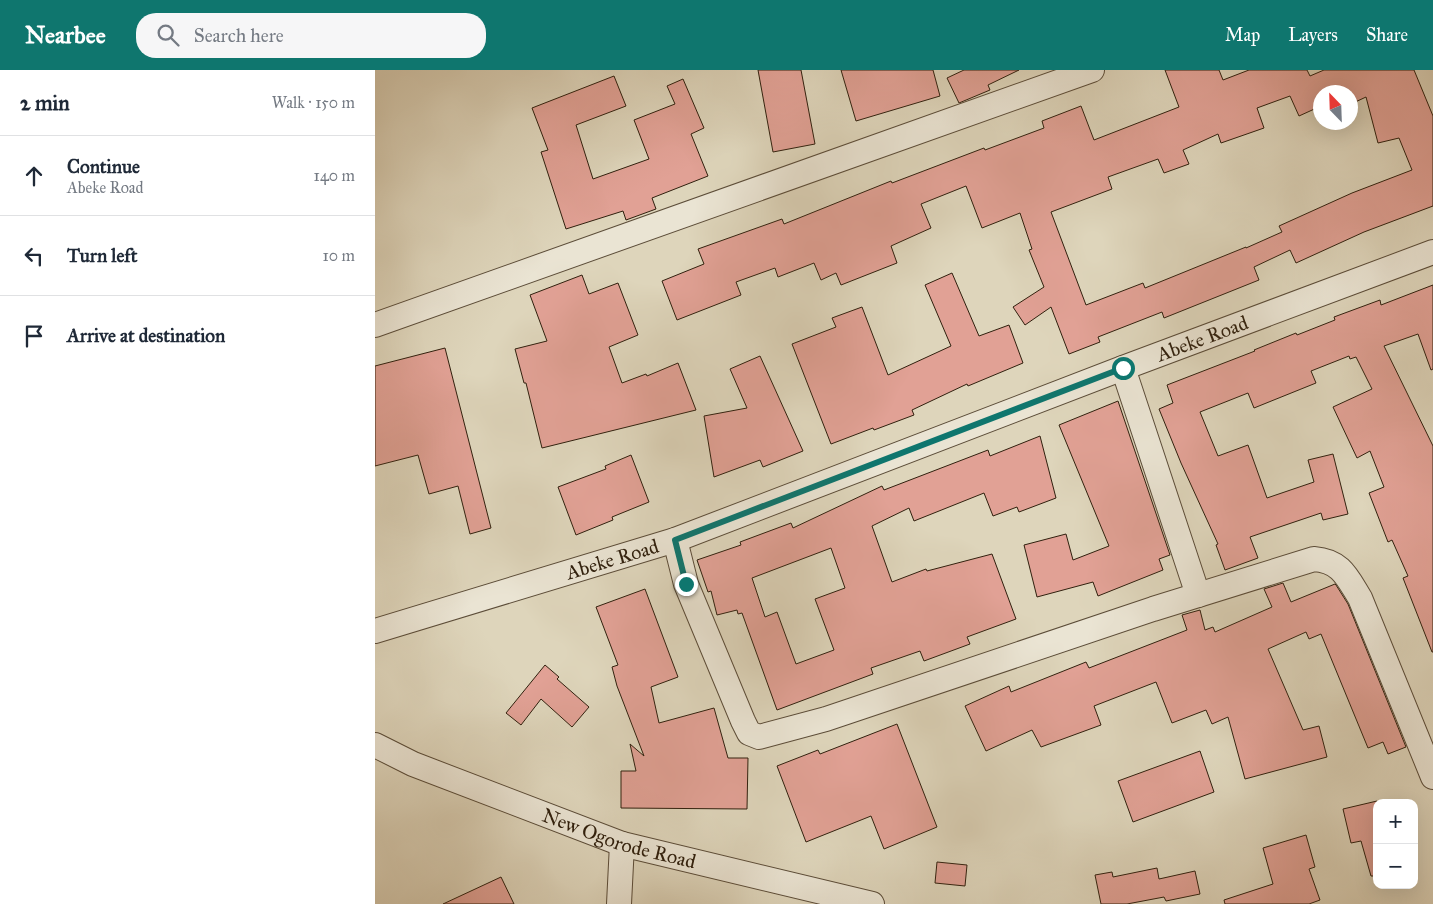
<!DOCTYPE html>
<meta charset="utf-8">
<style>
body{margin:0;font-family:"IM FELL Great Primer",serif;background:#f6f6f7;color:#1f2937}
.controls{position:absolute;right:15px;bottom:15px;display:grid;overflow:hidden;border-radius:10px;box-shadow:0 5px 20px #0002}
.controls button{width:45px;height:45px;display:grid;place-items:center;padding:0;border:0;border-bottom:1px solid #e0e1e3;background:#fff;color:#1f2937;font:25px sans-serif}
.compass{position:absolute;left:938px;top:15px;width:45px;height:45px;border-radius:50%;background:#fff;box-shadow:0 5px 20px #0002;rotate:337deg}
.stop{position:absolute;width:15px;height:15px;margin:-11px;border:4px solid #0f766e;border-radius:50%;background:#fff}
.stop.end{background:#0f766e;border-color:#fff;box-shadow:0 1px 5px #0008}
.list{margin:0;padding:0;list-style:none}
h2{display:flex;justify-content:space-between;align-items:center;height:65px;margin:0;padding:0 20px;font-size:21px}
h2 small{font-size:16px;font-weight:400;color:#747a83}
.list li{display:grid;grid-template-columns:32px 1fr auto;gap:15px;align-items:center;box-sizing:border-box;height:80px;padding:0 20px;border-top:1px solid #e0e1e3}
.list b{display:block;font-size:19px;white-space:nowrap}
.list p{margin:0;font-size:16px;white-space:nowrap;color:#747a83}
.list em{font-size:16px;font-style:normal;color:#747a83}
.icon{flex:none;width:28px;height:28px;fill:none;stroke:currentColor;stroke-width:2;stroke-linecap:round;stroke-linejoin:round}
.map{position:relative;flex:none;width:1058px;height:834px;overflow:hidden}
header{display:flex;align-items:center;gap:30px;box-sizing:border-box;height:70px;padding:0 25px;background:#0f766e;color:#fff}
header strong{font-size:24px}
nav{display:flex;gap:28px;margin-inline-start:auto;font-size:18px}
.search{width:350px;height:45px;background:#f6f6f7;display:flex;align-items:center;gap:12px;box-sizing:border-box;padding:0 18px;border-radius:20px;color:#747a83;font-size:19px}
main{display:flex}
aside{flex:1;background:#fff}
.map>svg:first-child{display:block}
.building{fill:#e1a195;stroke:#30200e;fill-rule:evenodd}
.lines{fill:none;stroke-linecap:round;stroke-linejoin:round}
.minor-casing{stroke:#5c4d39;stroke-width:26}
.minor{stroke:#eae4d3;stroke-width:24}
.route{stroke:#0f766e;stroke-width:6}
.labels{text-anchor:middle;stroke-width:4;stroke-linejoin:round;paint-order:stroke}
.street-label{font-size:20px;fill:#30200e;stroke:#eae4d3}
</style>
<header>
<strong>Nearbee</strong>
<div class="search"><svg class="icon" aria-label="search" viewBox="0 0 24 24"><circle cx="10" cy="10" r="6"/><path d="M15 15l6 6"/></svg>Search here</div>
<nav><a>Map</a><a>Layers</a><a>Share</a></nav>
</header>
<main>
<aside>
<h2>2 min<small>Walk · 150 m</small></h2>
<ul class="list">
<li><svg class="icon" aria-label="ahead" viewBox="0 0 24 24"><path d="M12 20V5M6 11l6-6 6 6"/></svg><div><b>Continue</b><p>Abeke Road</p></div><em>140 m</em></li>
<li><svg class="icon" aria-label="left" viewBox="0 0 24 24"><path d="M17 20v-9H6M10 6l-5 5 5 5"/></svg><div><b>Turn left</b></div><em>10 m</em></li>
<li><svg class="icon" aria-label="arrive" viewBox="0 0 24 24"><path d="M6 21V4h12l-3 4 3 4H6"/></svg><div><b>Arrive at destination</b></div></li>
</ul>
</aside>
<div class="map">
<svg width="1058" height="834" viewBox="0 0 1058 834">
<rect width="100%" height="100%" fill="#ded5bb"/>
<filter id="stains"><feTurbulence type="fractalNoise" baseFrequency=".004" numOctaves="4"/><feColorMatrix values="0 0 0 0 .2 0 0 0 0 .09 0 0 0 0 .02 0 0 0 .5 -.17"/></filter>
<radialGradient id="worn" r=".72"><stop offset=".6" stop-color="#630" stop-opacity="0"/><stop offset="1" stop-color="#630" stop-opacity=".3"/></radialGradient>
<path class="building" d="M 383,0 L 426,0 L 440,74 L 398,82 Z
M 466,0 L 558,0 L 565,26 L 481,51 Z
M 589,0 L 644,0 L 613,15 L 615,20 L 584,33 L 572,8 Z
M 790,0 L 844,0 L 848,10 L 874,0 L 932,0 L 935,6 L 949,0 L 1039,0 L 1058,46 L 1058,136 L 989,162 L 921,193 L 915,180 L 879,197 L 884,210 L 789,248 L 787,242 L 723,267 L 725,272 L 694,284 L 676,237 L 650,255 L 638,237 L 669,217 L 654,180 L 657,179 L 645,143 L 607,158 L 591,116 L 546,134 L 556,158 L 516,176 L 522,193 L 466,215 L 461,203 L 446,210 L 439,193 L 403,207 L 400,198 L 361,212 L 366,225 L 302,250 L 287,211 L 329,194 L 323,179 L 407,149 L 409,154 L 516,111 L 517,113 L 609,78 L 610,80 L 669,58 L 667,51 L 706,36 L 719,70 L 804,37 ZM 946,22 L 976,22 L 976,34 L 991,27 L 1003,73 L 1024,68 L 1037,100 L 977,123 L 904,156 L 907,162 L 871,178 L 871,177 L 770,218 L 768,213 L 711,235 L 676,142 L 737,119 L 733,107 L 783,89 L 789,103 L 814,94 L 808,80 L 843,64 L 846,73 L 889,58 L 882,38 L 915,26 L 924,46 L 946,36 Z
M 239,6 L 251,36 L 201,55 L 218,109 L 274,89 L 259,50 L 300,34 L 292,16 L 308,9 L 329,58 L 316,64 L 333,106 L 277,128 L 281,139 L 251,150 L 248,141 L 191,159 L 166,82 L 173,80 L 157,38 Z
M 577,203 L 604,266 L 634,255 L 648,293 L 593,316 L 592,314 L 537,340 L 539,345 L 499,360 L 498,358 L 456,374 L 417,274 L 461,257 L 457,248 L 487,237 L 513,305 L 576,276 L 550,215 Z
M 207,205 L 214,224 L 243,213 L 263,265 L 234,277 L 247,313 L 271,304 L 272,306 L 303,293 L 321,340 L 167,378 L 151,313 L 149,313 L 140,279 L 172,271 L 155,225 Z
M 1058,215 L 1058,299 L 1056,300 L 1043,264 L 1009,276 L 1058,376 L 1058,582 L 1057,582 L 1028,508 L 1033,506 L 1017,470 L 1013,472 L 994,423 L 1009,417 L 995,381 L 982,388 L 958,337 L 997,319 L 981,287 L 975,289 L 974,286 L 936,301 L 941,313 L 879,338 L 873,323 L 825,342 L 843,386 L 873,375 L 892,428 L 939,412 L 933,390 L 958,384 L 973,444 L 948,450 L 946,443 L 875,467 L 883,488 L 850,500 L 841,475 L 843,474 L 806,393 L 784,339 L 798,333 L 792,315 L 880,281 L 879,280 L 921,263 L 922,265 L 960,250 L 959,247 L 1005,230 L 1006,235 Z
M 70,278 L 116,458 L 95,464 L 83,416 L 54,424 L 43,385 L 0,396 L 0,296 Z
M 385,286 L 428,381 L 388,397 L 385,390 L 339,407 L 329,346 L 372,338 L 355,299 Z
M 743,331 L 795,485 L 784,489 L 788,500 L 723,526 L 718,512 L 662,527 L 649,475 L 691,464 L 698,490 L 734,476 L 684,355 Z
M 665,366 L 681,428 L 644,442 L 642,437 L 618,446 L 609,423 L 539,451 L 534,438 L 497,456 L 517,512 L 551,499 L 552,501 L 617,484 L 641,549 L 592,567 L 595,574 L 549,591 L 545,581 L 496,598 L 498,604 L 402,640 L 367,543 L 363,544 L 362,540 L 342,545 L 336,521 L 333,522 L 322,490 L 366,475 L 365,472 L 416,453 L 418,458 L 507,416 L 509,420 L 613,380 L 615,386 ZM 456,478 L 470,518 L 440,529 L 459,580 L 421,594 L 402,542 L 390,547 L 377,508 Z
M 256,385 L 274,432 L 237,447 L 238,450 L 201,465 L 183,417 L 231,399 L 230,396 Z
M 908,513 L 916,532 L 960,514 L 961,515 L 973,534 L 1031,677 L 1013,684 L 1008,672 L 993,678 L 946,564 L 934,569 L 931,562 L 893,579 L 928,660 L 944,656 L 952,687 L 870,709 L 853,647 L 837,654 L 831,640 L 797,653 L 781,612 L 719,636 L 726,655 L 666,677 L 657,660 L 611,681 L 590,636 L 634,616 L 636,622 L 711,592 L 714,598 L 812,560 L 807,545 L 825,540 L 830,560 L 838,557 L 840,562 L 897,537 L 889,519 Z
M 270,519 L 303,607 L 276,617 L 284,653 L 339,638 L 353,688 L 373,688 L 372,739 L 246,738 L 246,701 L 261,701 L 255,674 L 269,686 L 242,616 L 237,597 L 243,595 L 221,537 Z
M 170,595 L 184,607 L 182,609 L 214,637 L 197,657 L 166,629 L 146,655 L 131,643 Z
M 522,654 L 562,757 L 509,779 L 496,746 L 431,772 L 402,696 L 443,680 L 445,684 Z
M 825,681 L 839,722 L 758,752 L 743,711 Z
M 1002,731 L 1002,806 L 996,806 L 986,771 L 976,773 L 968,739 Z
M 931,765 L 940,797 L 934,799 L 945,830 L 934,834 L 850,834 L 849,830 L 898,814 L 888,778 Z
M 562,792 L 592,795 L 590,816 L 560,813 Z
M 782,798 L 784,809 L 820,801 L 825,824 L 791,831 L 789,827 L 752,834 L 726,834 L 720,805 L 737,802 L 738,807 Z
M 126,807 L 139,834 L 68,834 Z"/>
<g class="lines">
<defs>
<g id="minor">
<path d="M 0,255 L 717,0"/>
<path d="M 748,298 L 823,525"/>
<path d="M 300,470 L 311,514 L 368,651 L 374,663 L 384,667 L 451,649 L 778,539 L 939,489 C 966,491 972,507 985,528 L 1058,707"/>
<path id="s1" d="M 0,561 L 300,470 L 748,298 L 1058,182"/>
<path id="s2" d="M 0,675 L 38,694 L 247,774 L 497,834"/>
<path d="M 244,834 L 247,774"/>
</g>
</defs>
<use href="#minor" class="minor-casing"/>
<use href="#minor" class="minor"/>
</g>
<g class="lines">
<path class="route" d="M 311,514 L 300,470 L 748,298"/>
</g>
<g class="labels">
<g class="street-label">
<text dy="7" stroke="none"><textPath href="#s1" startOffset="878">Abeke Road</textPath></text>
<text dy="7" stroke="none"><textPath href="#s1" startOffset="248">Abeke Road</textPath></text>
<text dy="7" stroke="none"><textPath href="#s2" startOffset="262">New Ogorode Road</textPath></text>
</g>
</g>
<rect width="100%" height="100%" filter="url(#stains)"/>
<rect width="100%" height="100%" fill="url(#worn)"/>
</svg>
<div class="controls">
<button>+</button>
<button>−</button>
</div>
<svg class="compass" viewBox="-18 -18 36 36"><path d="M0-13l5 13h-10z" fill="#e53935"/><path d="M0 13l5-13h-10z" fill="#747a83"/></svg>
<div class="stop" style="left:748px;top:298px"></div>
<div class="stop end" style="left:311px;top:514px"></div>
</div>
</main>
